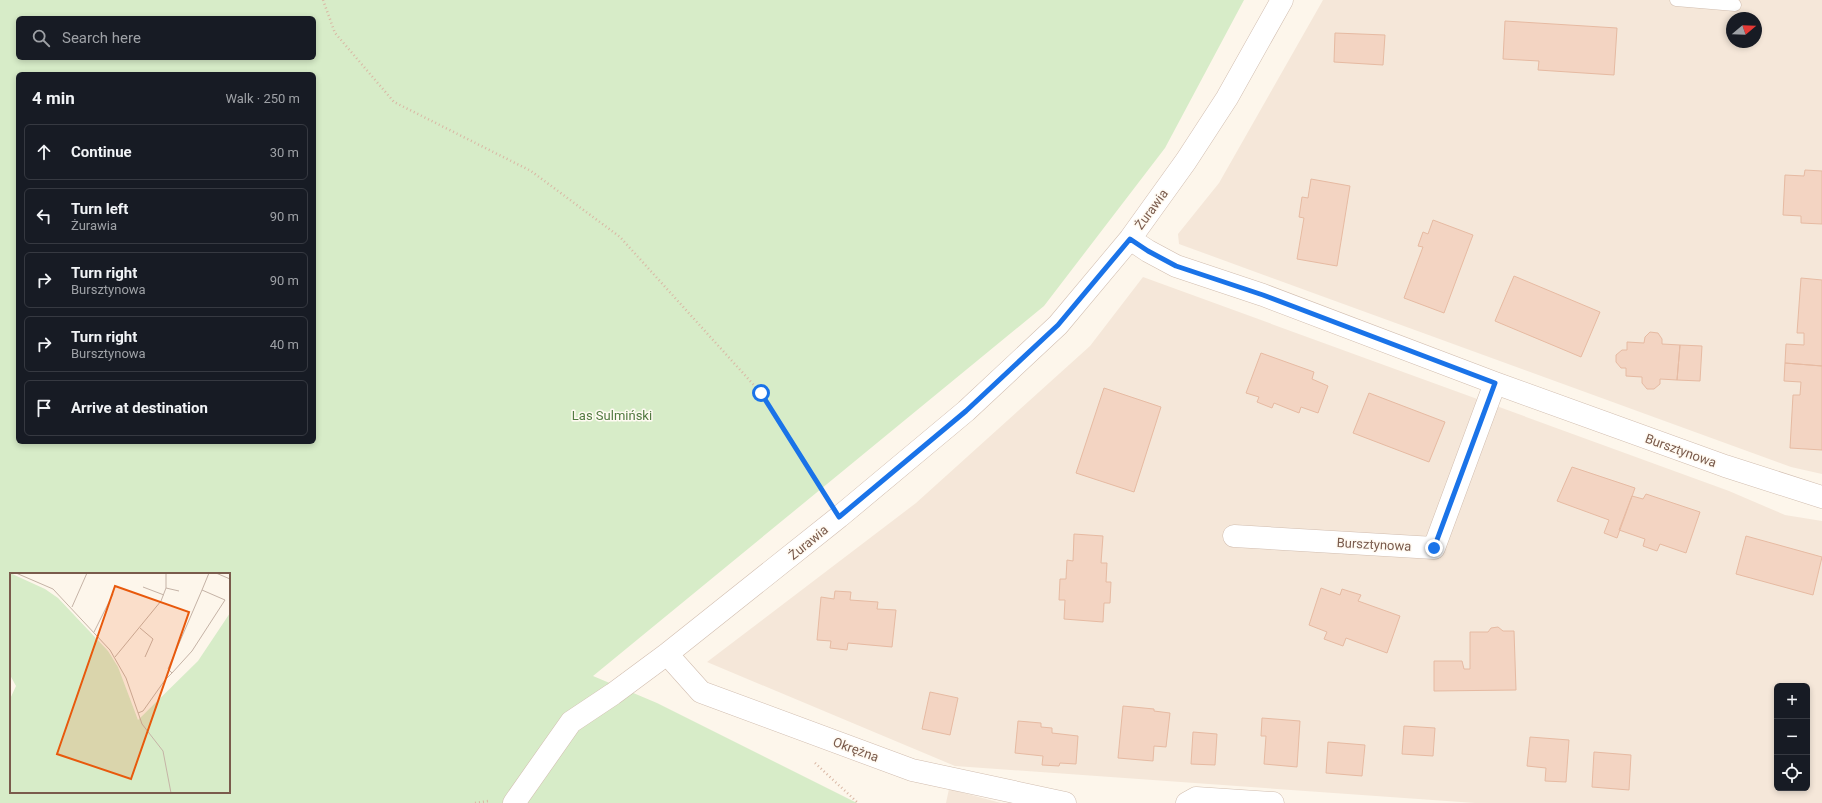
<!DOCTYPE html>
<meta charset="utf-8">
<style>
body{margin:0;font-family:Roboto,sans-serif;background:#242831;color:#f1f3f6}
.controls{position:absolute;right:12px;bottom:12px;display:grid;overflow:hidden;border-radius:6px;box-shadow:0 2px 6px #0003}
.controls button{width:36px;height:36px;display:grid;place-items:center;padding:0;border:0;border-bottom:1px solid #363941;background:#171b24;color:#f1f3f6;font:20px sans-serif}
.compass{position:absolute;left:1726px;top:12px;width:36px;height:36px;border-radius:50%;background:#171b24;box-shadow:0 2px 6px #0003;rotate:71deg}
.stop{position:absolute;width:12px;height:12px;margin:-9px;border:3px solid #1a73e8;border-radius:50%;background:#fff}
.stop.end{background:#1a73e8;border-color:#fff;box-shadow:0 1px 4px #0008}
.list{margin:0;padding:0;list-style:none}
h2{display:flex;justify-content:space-between;align-items:center;height:52px;margin:0;padding:0 16px;font-size:17px}
h2 small{font-size:13px;font-weight:400;color:#9ea1a6}
.list li{display:grid;grid-template-columns:26px 1fr auto;gap:12px;align-items:center;box-sizing:border-box;height:56px;margin:0 8px 8px;padding:0 8px;border:1px solid #363941;border-radius:6px}
.list b{display:block;font-size:15px;white-space:nowrap}
.list p{margin:0;font-size:13px;white-space:nowrap;color:#9ea1a6}
.list em{font-size:13px;font-style:normal;color:#9ea1a6}
.icon{flex:none;width:22px;height:22px;fill:none;stroke:currentColor;stroke-width:2;stroke-linecap:round;stroke-linejoin:round}
.map{position:relative;flex:none;width:1822px;height:803px;overflow:hidden}
.search{position:absolute;background:#171b24;box-shadow:0 2px 6px #0003;left:16px;top:16px;width:300px;height:44px;display:flex;align-items:center;gap:10px;box-sizing:border-box;padding:0 14px;border-radius:6px;color:#9ea1a6;font-size:15px}
.panel{position:absolute;background:#171b24;box-shadow:0 2px 6px #0003;left:16px;top:72px;width:300px;height:372px;border-radius:6px}
.map>svg:first-child{display:block}
.residential{fill:#f5e7d9;fill-rule:evenodd}
.green{fill:#d7ecc8;fill-rule:evenodd}
.building{fill:#f3d4c2;stroke:#e6baa2}
.lines{fill:none;stroke-linecap:round;stroke-linejoin:round}
.lane-casing{stroke:#d1bdaf;stroke-width:13}
.street-casing{stroke:#d1bdaf;stroke-width:23}
.path{stroke:#d9b7a4;stroke-width:2.5;stroke-dasharray:1 3;stroke-linecap:butt}
.lane{stroke:#fff;stroke-width:12}
.street{stroke:#fff;stroke-width:22}
.route{stroke:#1a73e8;stroke-width:5}
.labels{text-anchor:middle;stroke-width:3;stroke-linejoin:round;paint-order:stroke}
.street-label{font-size:13px;fill:#7a5b4c;stroke:#fffaf2}
.park-label{font-size:13px;fill:#527a41;stroke:#fffaf2}
.inset-road{fill:none;stroke:#c5b3a6;stroke-width:1}
.view{fill:#e8590c;fill-opacity:0.15;stroke:#e8590c;stroke-width:2}
.inset-edge{fill:none;stroke:#7a5b4c;stroke-width:2}
</style>
<div class="map">
<svg width="1822" height="803" viewBox="0 0 1822 803">
<rect width="100%" height="100%" fill="#fdf6eb"/>
<path class="residential" d="M 1323,0 L 1822,0 L 1822,474 L 1791,467 L 1179,244 L 1178,234 L 1219,183 ZM 1732,18 L 1756,18 L 1756,42 L 1732,42 Z
M 1143,277 L 1729,491 L 1785,515 L 1822,521 L 1822,803 L 1475,803 L 955,766 L 707,662 L 916,503 L 1090,346 ZM 1777,686 L 1807,686 L 1807,788 L 1777,788 Z
M 949,789 L 1001,803 L 946,803 Z"/>
<path class="green" d="M 0,0 L 1244,0 L 1165,148 L 1044,306 L 593,676 L 657,703 L 857,803 L 0,803 ZM 18,18 L 314,18 L 314,58 L 18,58 ZM 18,74 L 314,74 L 314,442 L 18,442 ZM 11,574 L 229,574 L 229,792 L 11,792 Z"/>
<path class="building" d="M 1505,21 L 1617,28 L 1614,75 L 1538,70 L 1539,61 L 1503,59 Z
M 1335,33 L 1385,35 L 1383,65 L 1334,62 Z
M 1805,170 L 1822,171 L 1822,224 L 1801,223 L 1801,216 L 1783,215 L 1785,175 L 1804,176 Z
M 1311,179 L 1350,186 L 1337,266 L 1297,259 L 1304,218 L 1299,217 L 1302,197 L 1308,198 Z
M 1433,220 L 1473,235 L 1444,313 L 1404,298 L 1423,247 L 1418,246 L 1423,232 L 1428,234 Z
M 1514,276 L 1600,312 L 1581,357 L 1495,321 Z
M 1801,278 L 1822,280 L 1822,366 L 1785,363 L 1786,344 L 1804,345 L 1804,333 L 1797,333 Z
M 1650,332 L 1658,333 L 1662,339 L 1662,344 L 1680,345 L 1677,380 L 1660,379 L 1660,384 L 1654,389 L 1647,389 L 1642,383 L 1642,377 L 1626,376 L 1626,368 L 1621,368 L 1616,362 L 1616,355 L 1622,350 L 1627,350 L 1627,342 L 1644,343 L 1645,337 Z
M 1680,345 L 1702,346 L 1700,381 L 1677,380 Z
M 1261,353 L 1314,372 L 1312,379 L 1328,386 L 1318,413 L 1301,407 L 1299,413 L 1274,403 L 1272,408 L 1257,402 L 1259,397 L 1246,393 Z
M 1785,363 L 1822,366 L 1822,450 L 1790,448 L 1793,395 L 1800,395 L 1801,382 L 1784,381 Z
M 1104,388 L 1161,407 L 1134,492 L 1076,473 Z
M 1369,393 L 1445,422 L 1429,462 L 1353,433 Z
M 1572,467 L 1635,488 L 1617,538 L 1604,533 L 1609,520 L 1557,501 Z
M 1646,494 L 1700,512 L 1686,553 L 1660,544 L 1657,551 L 1643,546 L 1645,539 L 1619,530 L 1632,496 L 1643,499 Z
M 1074,534 L 1103,536 L 1101,563 L 1107,563 L 1106,582 L 1111,582 L 1110,603 L 1104,603 L 1103,622 L 1064,619 L 1065,600 L 1059,600 L 1060,579 L 1066,579 L 1067,560 L 1073,561 Z
M 1746,536 L 1822,557 L 1813,595 L 1736,574 Z
M 1321,588 L 1340,595 L 1342,589 L 1361,595 L 1358,601 L 1400,616 L 1387,653 L 1346,638 L 1343,646 L 1324,639 L 1327,632 L 1309,625 Z
M 835,591 L 851,592 L 850,600 L 878,602 L 877,609 L 896,610 L 892,647 L 848,643 L 847,650 L 830,648 L 831,641 L 817,640 L 821,597 L 834,599 Z
M 1498,627 L 1503,631 L 1514,631 L 1516,690 L 1434,691 L 1434,661 L 1462,661 L 1464,669 L 1470,669 L 1470,632 L 1488,632 L 1491,628 Z
M 930,692 L 958,698 L 950,735 L 922,729 Z
M 1123,706 L 1154,709 L 1154,711 L 1170,713 L 1166,747 L 1154,746 L 1153,761 L 1118,758 Z
M 1262,718 L 1300,721 L 1297,767 L 1264,764 L 1266,736 L 1261,736 Z
M 1018,721 L 1041,723 L 1041,727 L 1052,728 L 1052,733 L 1078,736 L 1076,764 L 1060,763 L 1059,766 L 1042,765 L 1043,756 L 1015,753 Z
M 1404,726 L 1435,728 L 1433,756 L 1402,754 Z
M 1193,732 L 1217,734 L 1215,765 L 1191,764 Z
M 1530,737 L 1569,740 L 1566,782 L 1545,781 L 1546,768 L 1527,766 Z
M 1328,742 L 1365,745 L 1362,776 L 1326,773 Z
M 1594,752 L 1631,755 L 1629,790 L 1592,787 Z"/>
<g class="lines">
<defs>
<path id="lane" d="M 1676,0 L 1735,5"/>
<path id="street" d="M 1130,239 L 1148,251 L 1176,266 L 1263,295 L 1495,383 L 1725,466 L 1822,497
M 1234,536 L 1434,548 L 1495,383
M 667,654 L 701,692 L 912,770 L 1065,803
M 514,803 L 571,722 L 613,694 L 667,654 L 839,517 L 966,411 L 1058,325 L 1130,239 L 1186,161 L 1227,98 L 1282,0
M 1187,803 L 1196,798 L 1273,803"/>
</defs>
<use href="#lane" class="lane-casing"/>
<use href="#street" class="street-casing"/>
<path class="path" d="M 323,0 L 335,33 L 394,102 L 531,171 L 620,237 L 761,393 L 825,494
M 815,763 L 858,803
M 475,803 L 488,801"/>
<use href="#lane" class="lane"/>
<use href="#street" class="street"/>
</g>
<g class="lines">
<path class="route" d="M 761,393 L 839,517 L 966,411 L 1058,325 L 1130,239 L 1148,251 L 1176,266 L 1263,295 L 1495,383 L 1434,548"/>
</g>
<g class="labels">
<g class="street-label">
<text transform="translate(1151 209) rotate(-54)" y="5">Żurawia</text>
<text transform="translate(1681 450) rotate(20)" y="5">Bursztynowa</text>
<text transform="translate(808 542) rotate(-39)" y="5">Żurawia</text>
<text transform="translate(1374 544) rotate(3)" y="5">Bursztynowa</text>
<text transform="translate(856 749) rotate(20)" y="5">Okrężna</text>
</g>
<g class="park-label">
<text x="612" y="420">Las Sulmiński</text>
</g>
</g>
<g transform="translate(10 573)">
<rect width="220" height="220" fill="#fdf6eb"/>
<path d="M 0,0 L 35,16 L 48,25 L 98,78 L 108,94 L 128,147 L 188,88 L 220,40 L 220,220 L 0,220 L 0,126 L 6,113 L 0,102 Z" fill="#d7ecc8"/>
<path class="inset-road" d="M 6,0 L 43,16 L 100,77 L 116,105 L 132,151 L 153,178 L 161,220M 206,0 L 220,6M 133,14 L 154,22M 156,15 L 169,18M 192,17 L 199,0M 62,34 L 77,0M 130,55 L 143,66 L 135,84M 84,59 L 103,21M 105,84 L 151,28 L 156,15 L 156,0M 128,140 L 133,138 L 155,107 L 162,100 L 182,78 L 215,27 L 192,17 L 158,96 L 162,100"/>
<path class="view" d="M 105,13 L 179,39 L 121,206 L 47,181 Z"/>
<rect width="220" height="220" class="inset-edge"/>
</g>
</svg>
<div class="controls">
<button>+</button>
<button>−</button>
<button><svg class="icon" aria-label="locate" viewBox="0 0 24 24"><circle cx="12" cy="12" r="6"/><path d="M12 2v4M12 18v4M2 12h4M18 12h4"/></svg></button>
</div>
<svg class="compass" viewBox="-18 -18 36 36"><path d="M0-13l5 13h-10z" fill="#e53935"/><path d="M0 13l5-13h-10z" fill="#9ea1a6"/></svg>
<div class="stop" style="left:761px;top:393px"></div>
<div class="stop end" style="left:1434px;top:548px"></div>
<div class="search"><svg class="icon" aria-label="search" viewBox="0 0 24 24"><circle cx="10" cy="10" r="6"/><path d="M15 15l6 6"/></svg>Search here</div>
<section class="panel">
<h2>4 min<small>Walk · 250 m</small></h2>
<ul class="list">
<li><svg class="icon" aria-label="ahead" viewBox="0 0 24 24"><path d="M12 20V5M6 11l6-6 6 6"/></svg><div><b>Continue</b></div><em>30 m</em></li>
<li><svg class="icon" aria-label="left" viewBox="0 0 24 24"><path d="M17 20v-9H6M10 6l-5 5 5 5"/></svg><div><b>Turn left</b><p>Żurawia</p></div><em>90 m</em></li>
<li><svg class="icon" aria-label="right" viewBox="0 0 24 24"><path d="M7 20v-9h11M14 6l5 5-5 5"/></svg><div><b>Turn right</b><p>Bursztynowa</p></div><em>90 m</em></li>
<li><svg class="icon" aria-label="right" viewBox="0 0 24 24"><path d="M7 20v-9h11M14 6l5 5-5 5"/></svg><div><b>Turn right</b><p>Bursztynowa</p></div><em>40 m</em></li>
<li><svg class="icon" aria-label="arrive" viewBox="0 0 24 24"><path d="M6 21V4h12l-3 4 3 4H6"/></svg><div><b>Arrive at destination</b></div></li>
</ul>
</section>
</div>
